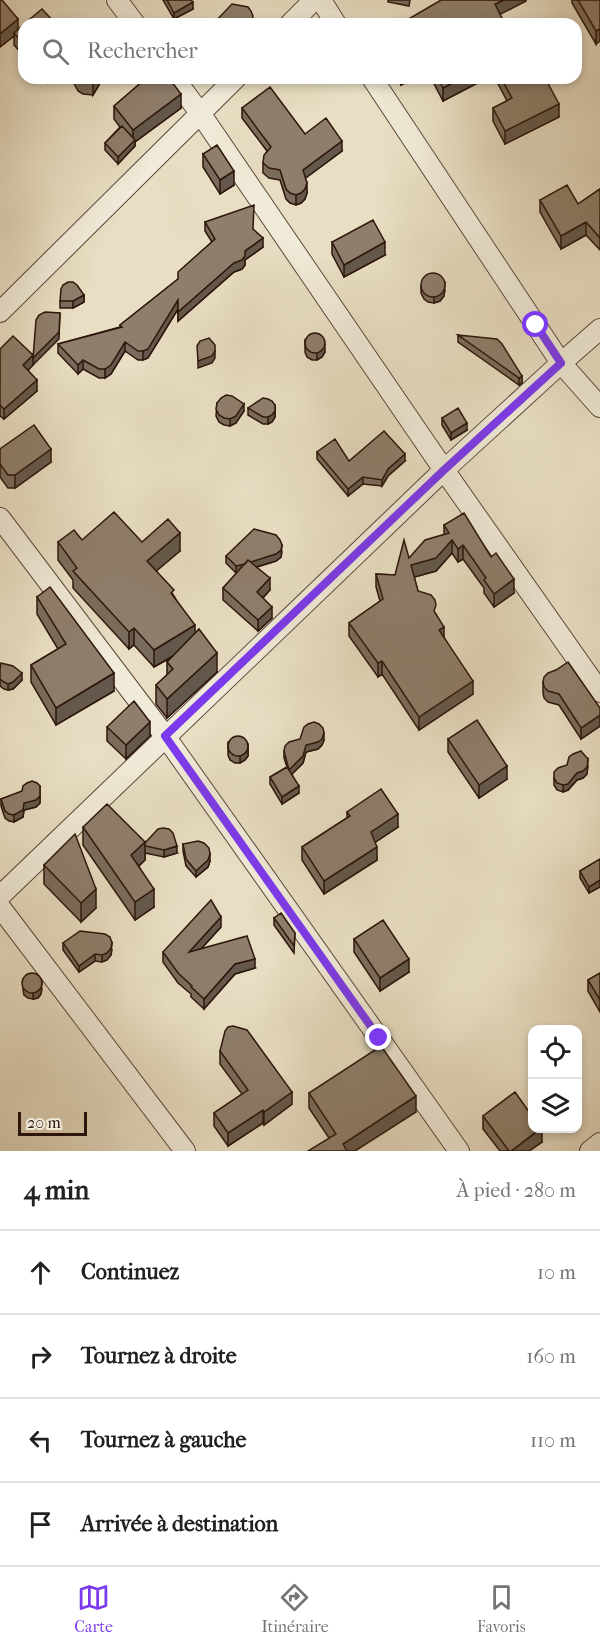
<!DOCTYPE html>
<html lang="fr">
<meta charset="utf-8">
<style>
body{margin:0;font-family:"IM FELL French Canon",serif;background:#f2f2f2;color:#202124}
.controls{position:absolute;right:18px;bottom:18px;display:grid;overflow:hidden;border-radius:12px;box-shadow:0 3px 9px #0003}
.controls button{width:54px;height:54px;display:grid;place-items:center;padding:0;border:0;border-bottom:2px solid #e0e0e0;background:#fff;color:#202124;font:30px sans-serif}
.scale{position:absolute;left:18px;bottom:15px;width:69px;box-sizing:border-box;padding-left:6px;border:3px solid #2d160b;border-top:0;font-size:16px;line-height:21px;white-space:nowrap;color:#2d160b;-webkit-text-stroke:4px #f0ead8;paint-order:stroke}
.stop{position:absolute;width:18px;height:18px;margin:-14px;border:4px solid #7c3aed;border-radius:50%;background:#fff}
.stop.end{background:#7c3aed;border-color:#fff;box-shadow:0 2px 6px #0008}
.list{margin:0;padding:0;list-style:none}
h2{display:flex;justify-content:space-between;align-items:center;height:78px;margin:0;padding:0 24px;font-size:26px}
h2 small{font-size:20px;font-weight:400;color:#757577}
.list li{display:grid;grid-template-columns:39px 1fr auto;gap:18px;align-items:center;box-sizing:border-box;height:84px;padding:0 24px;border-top:2px solid #e0e0e0}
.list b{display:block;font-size:22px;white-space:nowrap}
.list em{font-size:20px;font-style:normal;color:#757577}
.icon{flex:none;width:33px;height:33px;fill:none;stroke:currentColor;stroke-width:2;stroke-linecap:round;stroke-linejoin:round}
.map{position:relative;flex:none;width:600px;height:1151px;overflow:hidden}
.search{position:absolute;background:#fff;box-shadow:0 3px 9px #0003;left:18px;right:18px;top:18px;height:66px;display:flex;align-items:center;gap:15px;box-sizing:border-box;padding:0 21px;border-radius:18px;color:#757577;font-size:22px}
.sheet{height:414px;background:#fff}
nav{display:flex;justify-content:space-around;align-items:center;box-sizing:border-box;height:84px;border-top:2px solid #e0e0e0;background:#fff;font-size:16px;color:#757577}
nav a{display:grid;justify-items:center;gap:3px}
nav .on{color:#7c3aed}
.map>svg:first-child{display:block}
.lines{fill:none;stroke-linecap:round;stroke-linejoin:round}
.minor-casing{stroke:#5c4839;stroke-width:22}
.minor{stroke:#f0ead8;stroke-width:20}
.wall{fill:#7a6c5c;stroke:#2d160b;stroke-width:1.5}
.shaded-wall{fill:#63584b;stroke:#2d160b;stroke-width:1.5}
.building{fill:#8e7e6b;stroke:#2d160b;stroke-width:1.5}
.route{stroke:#7c3aed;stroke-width:8}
</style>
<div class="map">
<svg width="600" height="1151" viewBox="0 0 600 1151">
<rect width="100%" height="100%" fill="#e8dec3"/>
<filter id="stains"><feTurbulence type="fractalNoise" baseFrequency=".00333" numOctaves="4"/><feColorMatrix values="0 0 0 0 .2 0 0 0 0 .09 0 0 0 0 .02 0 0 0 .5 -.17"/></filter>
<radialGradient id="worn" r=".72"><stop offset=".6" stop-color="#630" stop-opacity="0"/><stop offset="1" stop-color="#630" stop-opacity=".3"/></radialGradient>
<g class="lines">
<defs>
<path id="minor" d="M 117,0 L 135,24
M 321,0 L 336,24
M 290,24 L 314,0
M 174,78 L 200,113 L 444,470 L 600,692
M 372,78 L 561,363 L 600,407
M 0,312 L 236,78
M 0,518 L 165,736 L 459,1151
M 0,896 L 444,470 L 561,363 L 600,329
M 0,907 L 185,1151
M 590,1151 L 600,1143"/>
</defs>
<use href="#minor" class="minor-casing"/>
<use href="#minor" class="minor"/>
</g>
<path class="wall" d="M 163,0 L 191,0 L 193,9 L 174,19 Z
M 388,0 L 410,0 L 409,6 L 388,2 Z
M 572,0 L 600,0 L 596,44 L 572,3 Z
M 24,24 L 24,56 L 14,45 L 14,36 L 0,47 Z
M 71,78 L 99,78 L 99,85 L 93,95 L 83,94 L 78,91 Z
M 142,78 L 169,78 L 181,108 L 135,142 L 135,146 L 118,164 L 105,150 L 105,143 L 120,127 L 114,119 L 114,106 L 142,82 Z
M 397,78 L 415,78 L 401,85 Z
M 431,78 L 487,78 L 443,101 Z
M 495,78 L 545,78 L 559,117 L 505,144 L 493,121 L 493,108 L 507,101 Z
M 242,108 L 305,134 L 342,151 L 305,178 L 307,193 L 305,199 L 301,203 L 296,205 L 290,203 L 286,199 L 280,180 L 269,178 L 263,173 L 263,163 L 267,151 L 242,118 Z
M 203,154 L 234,185 L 220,194 L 203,167 Z
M 600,189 L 600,250 L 586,235 L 561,249 L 540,212 L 540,200 L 578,204 Z
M 205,222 L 253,229 L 263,247 L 245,260 L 245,265 L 242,269 L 234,272 L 178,321 L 178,309 L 148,358 L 143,360 L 138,360 L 125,351 L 111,374 L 105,378 L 99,378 L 83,369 L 78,374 L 58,353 L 58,344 L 120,327 L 120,325 L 178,279 L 212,242 L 205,231 Z
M 332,242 L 385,255 L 344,277 L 332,254 Z
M 421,286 L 445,290 L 444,296 L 440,301 L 434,303 L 428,302 L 424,299 L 421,293 Z
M 84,295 L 84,302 L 73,308 L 60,308 L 60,301 Z
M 458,335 L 522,376 L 522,383 L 519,385 L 458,342 Z
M 305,340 L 325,352 L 322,357 L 317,360 L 312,360 L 307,357 L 305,352 Z
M 0,349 L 33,365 L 28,370 L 37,391 L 4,419 L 0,416 Z
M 217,403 L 244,411 L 236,423 L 230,426 L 224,425 L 219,422 L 216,416 Z
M 275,405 L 275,417 L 272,422 L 268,424 L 263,424 L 248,415 L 248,408 Z
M 442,418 L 467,430 L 451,440 L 442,425 Z
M 0,449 L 51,462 L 15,488 L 8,488 L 0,477 Z
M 317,452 L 349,461 L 405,461 L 388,476 L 382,486 L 363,484 L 348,496 L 317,459 Z
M 444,525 L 491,557 L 514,593 L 494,607 L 484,593 L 484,588 L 463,559 L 458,562 L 452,553 L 436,571 L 414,577 L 418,591 L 436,614 L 444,637 L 473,694 L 419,730 L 382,674 L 378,677 L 349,636 L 349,623 L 380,601 L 376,587 L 376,574 L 395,575 L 409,558 L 444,535 Z
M 82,540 L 142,542 L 180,551 L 156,571 L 174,596 L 217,672 L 167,718 L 156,704 L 156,685 L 167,675 L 167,662 L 172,657 L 154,667 L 134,645 L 129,649 L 73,588 L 73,580 L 58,560 L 58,542 Z
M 282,552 L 281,557 L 276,561 L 257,567 L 270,590 L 263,598 L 272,618 L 258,631 L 223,600 L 223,588 L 237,573 L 236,573 L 226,563 L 226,556 Z
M 37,597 L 114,691 L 56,725 L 31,682 L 31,665 L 58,649 L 37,614 Z
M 0,669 L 22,680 L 13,689 L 8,690 L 4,689 L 0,686 Z
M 556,670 L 600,708 L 600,726 L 581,739 L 559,705 L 548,702 L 544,698 L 543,693 L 543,682 Z
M 107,727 L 150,736 L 126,759 L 107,741 Z
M 300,739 L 324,740 L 322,745 L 318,749 L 306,752 L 303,763 L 292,774 L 299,793 L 282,804 L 270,784 L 270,777 L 287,767 L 284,758 L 284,751 Z
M 448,739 L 507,779 L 479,798 L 448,752 Z
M 228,742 L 248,744 L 248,756 L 245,760 L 240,763 L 235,763 L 230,760 L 228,755 Z
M 588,766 L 587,774 L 583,778 L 577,780 L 568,790 L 563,792 L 557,790 L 554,785 L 554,778 Z
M 40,786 L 40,803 L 36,807 L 24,810 L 23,817 L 14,822 L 9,821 L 5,818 L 1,806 L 1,799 Z
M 347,812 L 398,827 L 375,842 L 377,860 L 324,894 L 302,860 L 302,847 L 347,818 Z
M 83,827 L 177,853 L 164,857 L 145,853 L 145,860 L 139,866 L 154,907 L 135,920 L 83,845 Z
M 183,844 L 210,861 L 208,867 L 196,877 L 186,866 L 183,851 Z
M 600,859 L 600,887 L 589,893 L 580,878 L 580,871 Z
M 44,865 L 96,908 L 81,922 L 44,884 Z
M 274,918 L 295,933 L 294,953 L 274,925 Z
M 221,927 L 201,949 L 255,968 L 235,974 L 204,1009 L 191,997 L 191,994 L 178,983 L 163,962 L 163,952 Z
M 354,939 L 409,972 L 380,991 L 354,952 Z
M 63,943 L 112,950 L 111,955 L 107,960 L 102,962 L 95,961 L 79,972 L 63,950 Z
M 600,973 L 600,1012 L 588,991 L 588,980 Z
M 23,984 L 42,989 L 41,994 L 38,998 L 33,999 L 28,998 L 24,995 L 23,990 Z
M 220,1051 L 292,1104 L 264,1125 L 263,1123 L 228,1146 L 214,1126 L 214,1113 L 242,1094 L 220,1064 Z
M 309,1093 L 416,1112 L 329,1138 L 309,1108 Z
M 483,1116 L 542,1142 L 529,1151 L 500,1151 L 483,1129 Z"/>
<path class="shaded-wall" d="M 504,0 L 526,0 L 526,1 L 495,17 L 495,4 Z
M 193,2 L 193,9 L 174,19 L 174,13 Z
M 18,19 L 18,32 L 14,33 L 14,36 L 0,47 L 0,34 Z
M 600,29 L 600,41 L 596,44 L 596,31 Z
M 48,78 L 53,78 L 48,83 Z
M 96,78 L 99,78 L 99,85 L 93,95 L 93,83 Z
M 401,78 L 415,78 L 401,85 Z
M 462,78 L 487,78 L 443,101 L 443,88 Z
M 181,94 L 181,108 L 135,142 L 135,146 L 118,164 L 118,157 L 133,141 L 133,130 Z
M 559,104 L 559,117 L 505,144 L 505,131 Z
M 342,141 L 342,151 L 303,180 L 303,170 Z
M 234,171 L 234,185 L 220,194 L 220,180 Z
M 307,183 L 307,193 L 305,199 L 301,203 L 296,205 L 296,195 Z
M 586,222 L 586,235 L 561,249 L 561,236 Z
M 263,238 L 263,247 L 245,260 L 245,265 L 242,269 L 234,272 L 178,321 L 178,312 L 245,251 Z
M 385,242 L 385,255 L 344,277 L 344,265 Z
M 445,283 L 444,296 L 440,301 L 434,303 L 434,296 Z
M 84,295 L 84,302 L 73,308 L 73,301 Z
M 178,300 L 178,309 L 148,358 L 143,360 L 143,351 Z
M 60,313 L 59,339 L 33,365 L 33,358 Z
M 125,342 L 125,351 L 111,374 L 105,378 L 105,369 Z
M 325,345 L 325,352 L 322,357 L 317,360 L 317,353 Z
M 215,351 L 215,358 L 212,363 L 198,368 L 198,361 Z
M 33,355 L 33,365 L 23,376 L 23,365 Z
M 83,360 L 83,369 L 78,374 L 78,365 Z
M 522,376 L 522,383 L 519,385 L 519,378 Z
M 37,380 L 37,391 L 4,419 L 4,409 Z
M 244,404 L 244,411 L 236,423 L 230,426 L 230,419 Z
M 275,411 L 275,417 L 272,422 L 268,424 L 268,417 Z
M 467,423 L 467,430 L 451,440 L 451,433 Z
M 51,449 L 51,462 L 15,488 L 15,475 Z
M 405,454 L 405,461 L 388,476 L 382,486 L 382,480 L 388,469 Z
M 363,477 L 363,484 L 348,496 L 348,489 Z
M 180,533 L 180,551 L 147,579 L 147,561 Z
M 452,540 L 452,553 L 436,571 L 411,578 L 411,565 Z
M 282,545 L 281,557 L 276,561 L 236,573 L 236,566 Z
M 463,545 L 463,559 L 458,562 L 458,549 Z
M 270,578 L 270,590 L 257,604 L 257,592 Z
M 514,579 L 514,593 L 494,607 L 494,594 Z
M 272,607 L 272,618 L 258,631 L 258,620 Z
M 195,625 L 195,643 L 154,667 L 154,650 Z
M 444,627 L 444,641 L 439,630 Z
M 134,628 L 134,645 L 129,649 L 129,632 Z
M 217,653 L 217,672 L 167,718 L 167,699 Z
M 382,661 L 382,674 L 378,677 L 378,663 Z
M 22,673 L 22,680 L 13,689 L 8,690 L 8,684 Z
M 114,673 L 114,691 L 56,725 L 56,708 Z
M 473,681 L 473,694 L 419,730 L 419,717 Z
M 600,715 L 600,726 L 581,739 L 581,728 Z
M 150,722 L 150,736 L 126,759 L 126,745 Z
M 324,733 L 324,740 L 322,745 L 318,749 L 306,752 L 303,763 L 289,777 L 289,770 L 306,745 Z
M 248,749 L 248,756 L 245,760 L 240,763 L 240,756 Z
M 588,759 L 587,774 L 583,778 L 577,780 L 568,790 L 563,792 L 563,785 Z
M 507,766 L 507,779 L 479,798 L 479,785 Z
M 299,786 L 299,793 L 282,804 L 282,797 Z
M 40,796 L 40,803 L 36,807 L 24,810 L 23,817 L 14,822 L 14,815 L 24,803 Z
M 398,814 L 398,827 L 371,845 L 371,832 Z
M 145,842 L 145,860 L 131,873 L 131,855 Z
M 177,846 L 177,853 L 164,857 L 164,850 Z
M 377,847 L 377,860 L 324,894 L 324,881 Z
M 210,854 L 210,861 L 208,867 L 196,877 L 196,871 Z
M 600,880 L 600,887 L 589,893 L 589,887 Z
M 96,889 L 96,908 L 81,922 L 81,903 Z
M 154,889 L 154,907 L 135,920 L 135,902 Z
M 221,917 L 221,927 L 189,962 L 189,952 Z
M 112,943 L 111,955 L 107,960 L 102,962 L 102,955 Z
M 95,954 L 95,961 L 79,972 L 79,966 Z
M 255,959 L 255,968 L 235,974 L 204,1009 L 204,999 L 235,964 Z
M 409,959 L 409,972 L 380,991 L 380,978 Z
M 42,982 L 41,994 L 38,998 L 33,999 L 33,993 Z
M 292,1092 L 292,1104 L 264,1125 L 264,1112 Z
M 416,1096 L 416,1112 L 355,1151 L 343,1151 L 343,1144 Z
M 263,1110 L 263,1123 L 228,1146 L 228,1133 Z
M 542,1128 L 542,1142 L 529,1151 L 511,1151 Z"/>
<path class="building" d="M 0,0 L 2,0 L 18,19 L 0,34 Z
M 167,0 L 191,0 L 193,2 L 174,13 Z
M 441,0 L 504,0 L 495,4 L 505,24 L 400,24 Z
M 578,0 L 600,0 L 600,29 L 596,31 Z
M 232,4 L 248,7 L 251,11 L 253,16 L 252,22 L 249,24 L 213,24 Z
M 42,9 L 56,24 L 24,24 Z
M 24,24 L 24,44 L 14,33 Z
M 77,78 L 96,78 L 93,83 L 83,82 Z
M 143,78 L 169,78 L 181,94 L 133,130 L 114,106 L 144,80 Z
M 438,78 L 462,78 L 443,88 Z
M 501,78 L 545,78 L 559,104 L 505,131 L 493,108 L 512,98 Z
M 270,87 L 305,134 L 326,118 L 342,141 L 303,170 L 307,183 L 305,189 L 301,193 L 296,195 L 290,193 L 286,189 L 280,170 L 269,168 L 263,163 L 264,155 L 271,147 L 242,108 Z
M 122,126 L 135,140 L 118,157 L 105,143 Z
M 217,145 L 234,171 L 220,180 L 203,154 Z
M 567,185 L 578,204 L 600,189 L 600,238 L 586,222 L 561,236 L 540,200 Z
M 254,205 L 253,229 L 263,238 L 245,251 L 245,256 L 242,260 L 234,263 L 178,312 L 178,300 L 148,349 L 143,351 L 138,351 L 125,342 L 111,365 L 105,369 L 99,369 L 83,360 L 78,365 L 58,344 L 122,327 L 120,325 L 178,279 L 178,272 L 215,239 L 205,222 Z
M 373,220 L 385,242 L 344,265 L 332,242 Z
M421 285a12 12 0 1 1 24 0a12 12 0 1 1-24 0Z
M 68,282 L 73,282 L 77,285 L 84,295 L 73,301 L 60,301 L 61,289 L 63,285 Z
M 45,312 L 60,313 L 59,332 L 33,358 L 36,320 L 39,315 Z
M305 343a10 10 0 1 1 20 0a10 10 0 1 1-20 0Z
M 458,335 L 497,339 L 502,344 L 522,376 L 519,378 Z
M 13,336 L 33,355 L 23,365 L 37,380 L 4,409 L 0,405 L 0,349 Z
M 209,338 L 215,345 L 215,351 L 212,356 L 198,361 L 197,346 L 200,341 Z
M 226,395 L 232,396 L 244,404 L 236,416 L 230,419 L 224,418 L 219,415 L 216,409 L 217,403 L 221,398 Z
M 263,398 L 268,399 L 272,401 L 275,405 L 275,411 L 272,415 L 268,417 L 263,417 L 248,408 Z
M 458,408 L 467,423 L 451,433 L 442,418 Z
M 34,425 L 51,449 L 15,475 L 8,475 L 0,464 L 0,449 Z
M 384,431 L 405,454 L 388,469 L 382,480 L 363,477 L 348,489 L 317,452 L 335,439 L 349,461 Z
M 114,512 L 142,542 L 168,519 L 180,533 L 147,561 L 174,590 L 171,593 L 195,625 L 154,650 L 134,628 L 129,632 L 73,571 L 77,568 L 58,542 L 74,530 L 82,540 Z
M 464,513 L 491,557 L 496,553 L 514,579 L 494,594 L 484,580 L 486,578 L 463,545 L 458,549 L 452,540 L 436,558 L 411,565 L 418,591 L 431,595 L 435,600 L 436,605 L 434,611 L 444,627 L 439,630 L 473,681 L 419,717 L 382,661 L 378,663 L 349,623 L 383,599 L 376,574 L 395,575 L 404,540 L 409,558 L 425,540 L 449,533 L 444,525 Z
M 254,529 L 276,535 L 280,540 L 282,545 L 281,550 L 276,554 L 251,562 L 248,560 L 245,564 L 236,566 L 226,556 Z
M 248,560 L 270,578 L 257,592 L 272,607 L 258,620 L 223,588 Z
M 50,587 L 114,673 L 56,708 L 31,665 L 66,644 L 37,597 Z
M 199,629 L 217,653 L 167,699 L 156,685 L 173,669 L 167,662 Z
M 568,662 L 600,708 L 600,715 L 581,728 L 559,694 L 548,691 L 544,687 L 543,682 L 544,677 L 548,673 L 556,670 Z
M 1,663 L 13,666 L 22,673 L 13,682 L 8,684 L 4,682 L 0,679 L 0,669 Z
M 134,701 L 150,722 L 126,745 L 107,727 Z
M 477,720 L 507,766 L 479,785 L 448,739 Z
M 314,722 L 319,724 L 323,728 L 324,733 L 322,739 L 318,742 L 306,745 L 303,756 L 289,770 L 299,786 L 282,797 L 270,777 L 287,767 L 289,770 L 284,751 L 285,746 L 289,742 L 300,739 L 304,727 L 308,724 Z
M228 746a10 10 0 1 1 20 0a10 10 0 1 1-20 0Z
M 581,751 L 588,759 L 587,767 L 583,771 L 577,773 L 568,784 L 563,785 L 557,783 L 554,778 L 554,772 L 558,768 L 567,765 L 569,757 L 573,754 Z
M 32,781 L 37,783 L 40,786 L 40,796 L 36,800 L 24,803 L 23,810 L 14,815 L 9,814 L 5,811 L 1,799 L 22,791 L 23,786 L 27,783 Z
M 381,789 L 398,814 L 371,832 L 377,847 L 324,881 L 302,847 L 350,816 L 347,812 Z
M 107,804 L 145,842 L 131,855 L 154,889 L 135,902 L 83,827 Z
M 163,828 L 169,829 L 173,833 L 177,846 L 164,850 L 145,846 L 145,843 L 158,829 Z
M 75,834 L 96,889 L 81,903 L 44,865 Z
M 198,841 L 204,843 L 209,848 L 210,854 L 208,860 L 196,871 L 186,859 L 183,844 Z
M 600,859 L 600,880 L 589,887 L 580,871 Z
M 211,900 L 221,917 L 189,952 L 247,936 L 255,959 L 235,964 L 204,999 L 191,987 L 192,986 L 178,973 L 163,952 Z
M 281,913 L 295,933 L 294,946 L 274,918 Z
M 383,920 L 409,959 L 380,978 L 354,939 Z
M 80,931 L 105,934 L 110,937 L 112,943 L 111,948 L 107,953 L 102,955 L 95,954 L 79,966 L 63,943 Z
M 600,973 L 600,1000 L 588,980 Z
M22 983a10 10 0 1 1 20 0a10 10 0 1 1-20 0Z
M 233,1026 L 247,1030 L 292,1092 L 264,1112 L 263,1110 L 228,1133 L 214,1113 L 248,1090 L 220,1051 L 225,1031 L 228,1027 Z
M 381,1046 L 416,1096 L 343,1144 L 347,1151 L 308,1151 L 336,1134 L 309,1093 Z
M 515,1092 L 532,1116 L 532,1128 L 541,1128 L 511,1151 L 509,1151 L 483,1116 Z"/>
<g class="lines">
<path class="route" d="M 379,1038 L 165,736 L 444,470 L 561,363 L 536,325"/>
</g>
<rect width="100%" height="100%" filter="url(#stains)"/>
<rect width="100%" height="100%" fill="url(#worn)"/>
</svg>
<div class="controls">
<button><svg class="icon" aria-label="locate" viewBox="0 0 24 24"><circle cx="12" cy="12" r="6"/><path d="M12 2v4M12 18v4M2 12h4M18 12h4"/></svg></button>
<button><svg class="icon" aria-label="layers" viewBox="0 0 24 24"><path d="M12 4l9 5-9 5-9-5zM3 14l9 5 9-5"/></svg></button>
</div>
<div class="scale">20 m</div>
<div class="stop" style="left:536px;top:325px"></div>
<div class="stop end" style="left:379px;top:1038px"></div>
<div class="search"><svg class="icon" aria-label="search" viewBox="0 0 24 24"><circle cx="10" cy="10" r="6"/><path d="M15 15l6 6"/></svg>Rechercher</div>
</div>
<section class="sheet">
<h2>4 min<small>À pied · 280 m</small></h2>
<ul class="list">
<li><svg class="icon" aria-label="ahead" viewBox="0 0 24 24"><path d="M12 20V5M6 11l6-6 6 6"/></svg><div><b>Continuez</b></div><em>10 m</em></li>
<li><svg class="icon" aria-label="right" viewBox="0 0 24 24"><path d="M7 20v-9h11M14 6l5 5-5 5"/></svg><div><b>Tournez à droite</b></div><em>160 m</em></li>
<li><svg class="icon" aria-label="left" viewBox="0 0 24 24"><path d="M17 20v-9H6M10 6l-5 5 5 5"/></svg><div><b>Tournez à gauche</b></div><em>110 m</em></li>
<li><svg class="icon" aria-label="arrive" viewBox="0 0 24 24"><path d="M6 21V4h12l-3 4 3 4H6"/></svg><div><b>Arrivée à destination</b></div></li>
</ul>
</section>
<nav>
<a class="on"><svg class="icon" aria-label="map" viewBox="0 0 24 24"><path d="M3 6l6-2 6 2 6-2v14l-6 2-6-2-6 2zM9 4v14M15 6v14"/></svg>Carte</a>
<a><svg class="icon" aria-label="directions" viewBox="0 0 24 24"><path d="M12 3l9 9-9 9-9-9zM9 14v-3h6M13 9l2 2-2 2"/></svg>Itinéraire</a>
<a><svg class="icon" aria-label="saved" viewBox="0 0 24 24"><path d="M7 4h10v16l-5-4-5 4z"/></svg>Favoris</a>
</nav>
